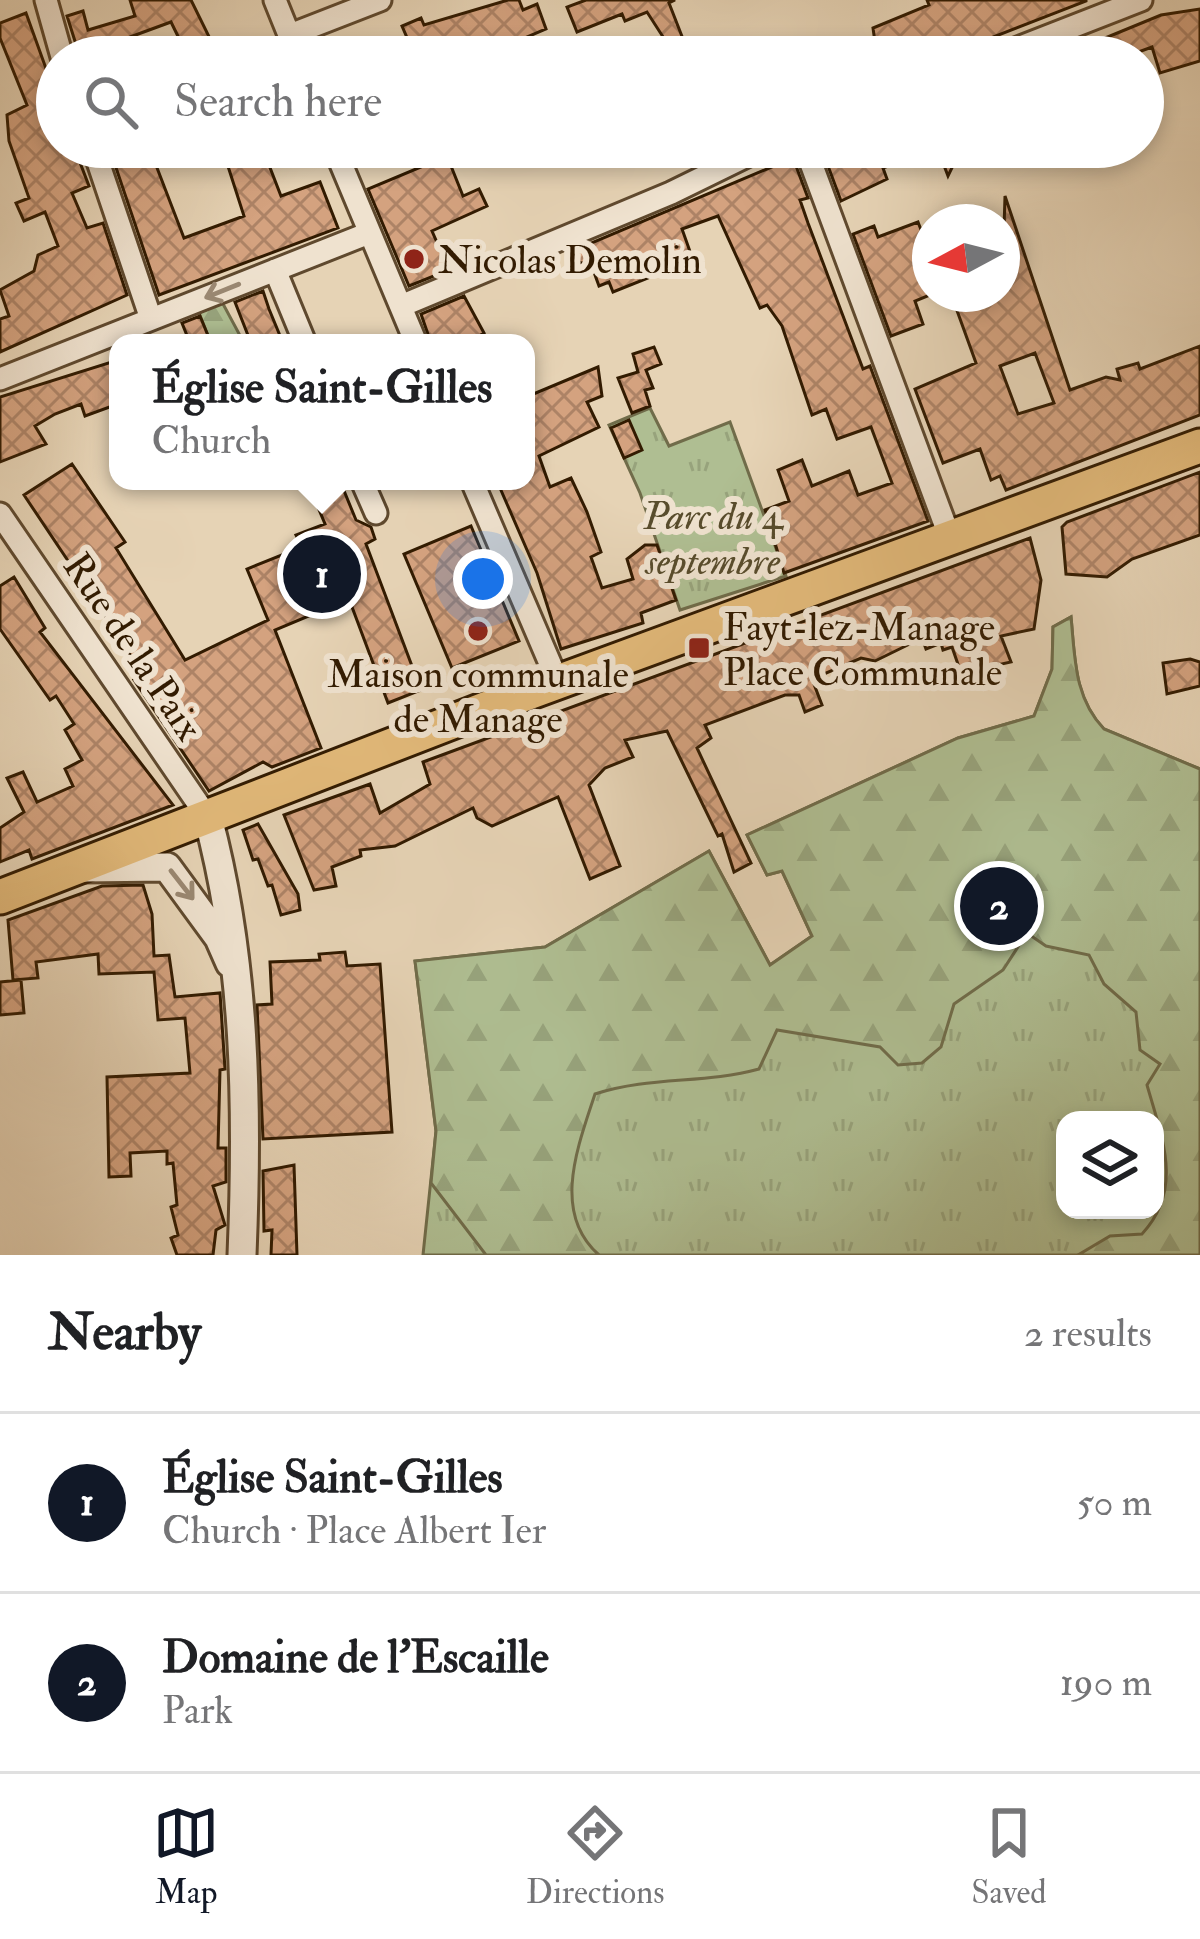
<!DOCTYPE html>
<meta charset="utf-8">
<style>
body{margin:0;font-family:"IM FELL Double Pica",serif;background:#f2f2f2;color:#202124}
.controls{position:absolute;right:36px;bottom:36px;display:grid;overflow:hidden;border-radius:24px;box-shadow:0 6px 18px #0003}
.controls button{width:108px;height:108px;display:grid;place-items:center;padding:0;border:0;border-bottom:3px solid #e0e0e0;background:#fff;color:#202124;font:60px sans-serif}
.compass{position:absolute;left:912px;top:204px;width:108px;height:108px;border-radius:50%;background:#fff;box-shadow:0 6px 18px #0003;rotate:263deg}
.you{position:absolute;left:483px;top:579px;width:42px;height:42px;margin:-30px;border:9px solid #fff;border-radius:50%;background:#1a73e8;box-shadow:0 0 0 18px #1a73e833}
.badge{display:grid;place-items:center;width:78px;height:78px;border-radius:50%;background:#111827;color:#fff;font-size:39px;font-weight:700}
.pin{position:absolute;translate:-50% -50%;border:6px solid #fff;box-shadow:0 3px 12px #0006}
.popup{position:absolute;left:109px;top:334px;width:426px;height:156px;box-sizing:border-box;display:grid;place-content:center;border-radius:24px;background:#fff;filter:drop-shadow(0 3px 9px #0005);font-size:39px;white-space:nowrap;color:#757577}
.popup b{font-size:45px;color:#202124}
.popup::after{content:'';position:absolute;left:50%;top:100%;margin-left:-24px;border:24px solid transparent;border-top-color:#fff}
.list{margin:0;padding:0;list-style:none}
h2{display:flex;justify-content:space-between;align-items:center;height:156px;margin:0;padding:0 48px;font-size:51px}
h2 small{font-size:39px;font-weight:400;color:#757577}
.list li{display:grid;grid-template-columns:78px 1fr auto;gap:36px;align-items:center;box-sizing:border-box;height:180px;padding:0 48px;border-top:3px solid #e0e0e0}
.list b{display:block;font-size:45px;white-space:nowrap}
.list p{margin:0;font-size:39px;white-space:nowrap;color:#757577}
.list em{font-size:39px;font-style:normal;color:#757577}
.icon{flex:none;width:66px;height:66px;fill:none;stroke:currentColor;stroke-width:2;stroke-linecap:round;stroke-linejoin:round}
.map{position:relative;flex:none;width:1200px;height:1255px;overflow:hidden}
.search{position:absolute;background:#fff;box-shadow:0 6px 18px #0003;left:36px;right:36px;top:36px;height:132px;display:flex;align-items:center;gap:30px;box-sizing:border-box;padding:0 42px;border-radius:66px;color:#757577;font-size:45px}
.sheet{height:516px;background:#fff}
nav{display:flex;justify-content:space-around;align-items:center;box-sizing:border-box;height:168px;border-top:3px solid #e0e0e0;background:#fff;font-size:33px;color:#757577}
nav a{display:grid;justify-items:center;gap:6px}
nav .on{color:#111827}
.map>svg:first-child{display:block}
.grass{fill:url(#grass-tufts);stroke:#706c4a;stroke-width:3;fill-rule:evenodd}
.forest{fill:url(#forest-firs);stroke:#706c4a;stroke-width:3}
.building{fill:url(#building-cross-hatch);stroke:#321b01;stroke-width:3;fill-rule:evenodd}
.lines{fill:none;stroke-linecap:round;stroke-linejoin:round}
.minor-casing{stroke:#5f492e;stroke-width:27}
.tertiary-casing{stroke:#5f492e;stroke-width:33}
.primary-casing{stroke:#321b01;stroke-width:39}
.minor{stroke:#efe2cf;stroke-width:21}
.tertiary{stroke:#efe2cf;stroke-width:27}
.primary{stroke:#e3ba7a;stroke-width:33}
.oneway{stroke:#9a8872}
.poi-dot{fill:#8f2418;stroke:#efe2cf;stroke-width:4.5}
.labels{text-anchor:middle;stroke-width:12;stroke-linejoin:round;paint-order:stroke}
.poi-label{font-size:39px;fill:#321b01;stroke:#efe2cf;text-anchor:start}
.park-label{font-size:39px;font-style:italic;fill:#584c2c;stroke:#efe2cf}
.street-label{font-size:39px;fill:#321b01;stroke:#efe2cf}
</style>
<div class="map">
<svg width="1200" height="1255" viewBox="0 0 1200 1255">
<defs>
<pattern id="grass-tufts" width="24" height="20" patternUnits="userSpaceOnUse" patternTransform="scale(3)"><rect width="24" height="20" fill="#afbe92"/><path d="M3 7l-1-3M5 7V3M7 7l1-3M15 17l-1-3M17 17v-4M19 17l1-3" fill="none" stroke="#97a37c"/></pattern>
<pattern id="forest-firs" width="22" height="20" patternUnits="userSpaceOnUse" patternTransform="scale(3)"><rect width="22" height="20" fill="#afbe92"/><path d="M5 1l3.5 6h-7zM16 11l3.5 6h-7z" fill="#97a37c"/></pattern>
<pattern id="building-cross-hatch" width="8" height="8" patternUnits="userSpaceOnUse" patternTransform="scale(3)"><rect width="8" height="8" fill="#d4a27f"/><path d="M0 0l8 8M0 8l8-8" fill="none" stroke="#ad8366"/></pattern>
</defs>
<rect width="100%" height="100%" fill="#e6d3b5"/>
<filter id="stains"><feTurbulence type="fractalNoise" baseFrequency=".00167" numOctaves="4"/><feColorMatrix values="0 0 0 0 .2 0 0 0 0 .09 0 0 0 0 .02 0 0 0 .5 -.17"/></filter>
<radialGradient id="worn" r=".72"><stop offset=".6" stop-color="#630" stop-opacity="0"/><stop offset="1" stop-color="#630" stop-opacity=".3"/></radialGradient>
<path class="grass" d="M 650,408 L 669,446 L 730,422 L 786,576 L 680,610 L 640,493 L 609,425 Z
M 1071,617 C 1075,658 1074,698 1104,729 L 1200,769 L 1200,1255 L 423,1255 L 436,1131 L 415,961 L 545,947 L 709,851 L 770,965 L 812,936 L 782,871 L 767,875 L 747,835 L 958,738 L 1034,716 L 1052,669 L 1053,627 ZM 1065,1120 L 1155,1120 L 1155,1210 L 1065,1210 Z"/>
<path class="forest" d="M 222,302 L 244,343 L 211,343 L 199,313 Z
M 1071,617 C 1075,657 1074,698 1104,729 L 1200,769 L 1200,1255 L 1078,1255 L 1110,1236 L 1142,1234 C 1184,1189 1162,1138 1147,1085 L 1160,1064 L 1140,1050 L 1136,1012 L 1104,984 L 1089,955 L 1046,946 L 1027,933 L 1003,970 L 954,1004 L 941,1047 L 922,1063 L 898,1065 L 880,1047 L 777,1030 L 759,1069 C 704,1084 650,1076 595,1094 C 578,1146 551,1213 599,1255 L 486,1255 L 431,1183 L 436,1131 L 415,961 L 545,947 L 709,851 L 770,965 L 812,936 L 782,871 L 767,875 L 747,835 L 958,738 L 1034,716 L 1052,669 L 1053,627 Z"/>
<path class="building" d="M 130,0 L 191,0 L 219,57 L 188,57 L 171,22 L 111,44 L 115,57 L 80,57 L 67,16 L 83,11 L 88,30 L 135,16 Z
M 508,0 L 519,0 L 523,10 L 537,4 L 546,29 L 501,48 L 498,41 L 458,57 L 367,57 L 408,40 L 402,26 L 421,18 L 424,25 Z
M 586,0 L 675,0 L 669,3 L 690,57 L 676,57 L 647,12 L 625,21 L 622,14 L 577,32 L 567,7 Z
M 927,0 L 1086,0 L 1086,1 L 942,57 L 877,57 L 873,28 L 929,5 Z
M 1200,9 L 1200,61 L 1160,73 L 1152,47 L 1125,57 L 1059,57 L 1161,15 Z
M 26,13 L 57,99 L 57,147 L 74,147 L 89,186 L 72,193 L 87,228 L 103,223 L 127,295 L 0,352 L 0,319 L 9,316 L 0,290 L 34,271 L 38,255 L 58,246 L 45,212 L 24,221 L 16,203 L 29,198 L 9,141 L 7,115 L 27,105 L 0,38 L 0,23 Z
M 109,147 L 149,147 L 184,238 L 244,216 L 225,157 L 234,154 L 231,147 L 262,147 L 281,196 L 320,182 L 338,228 L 159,295 Z
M 821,147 L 934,147 L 934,148 L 883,168 L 887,179 L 841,201 Z
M 937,147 L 962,147 L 948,176 Z
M 447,156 L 463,196 L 479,189 L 487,206 L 432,231 L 449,270 L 409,286 L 368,189 Z
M 793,158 L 808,198 L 800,200 L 808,223 L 863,369 L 870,366 L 928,521 L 784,573 L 765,510 L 789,501 L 778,470 L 802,460 L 812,486 L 849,471 L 858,495 L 892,483 L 871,427 L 837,439 L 826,409 L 812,415 L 782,326 L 767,305 L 760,308 L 718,216 L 682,229 L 693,260 L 613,292 L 609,282 L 599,286 L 591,264 L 574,262 L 570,252 Z
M 1005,196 L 1070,390 L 1106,377 L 1120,380 L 1117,369 L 1138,363 L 1140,369 L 1200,346 L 1200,415 L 1006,490 L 1000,476 L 991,480 L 980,449 L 943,463 L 915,389 L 976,363 L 951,294 L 1002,294 ZM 1035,353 L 1054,403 L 1018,414 L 1000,366 Z
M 918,222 L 930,253 L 930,295 L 915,301 L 923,324 L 891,336 L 853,234 L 874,226 L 878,237 Z
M 263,291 L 269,309 L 283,343 L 251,343 L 242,320 L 235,302 Z
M 464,296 L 484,333 L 467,343 L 431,343 L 421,314 Z
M 200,316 L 211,343 L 190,343 L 182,323 Z
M 654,347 L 661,364 L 646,370 L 653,388 L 645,390 L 650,406 L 632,413 L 618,378 L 638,372 L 633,354 Z
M 118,360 L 118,404 L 85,416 L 81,404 L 55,414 L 35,426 L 46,444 L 0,462 L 0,397 Z
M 598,367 L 602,396 L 587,402 L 599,427 L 539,456 L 550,487 L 571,478 L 587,512 L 601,552 L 591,557 L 602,588 L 633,579 L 627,559 L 645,545 L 657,545 L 676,600 L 641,613 L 643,623 L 561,649 L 537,573 L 497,481 L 526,481 L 526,397 Z
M 629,420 L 642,450 L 624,458 L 611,428 Z
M 72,464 L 125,542 L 116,548 L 185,660 L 268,620 L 247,569 L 302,547 L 296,535 L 325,524 L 307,481 L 340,481 L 356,520 L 371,527 L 375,539 L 366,544 L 421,690 L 388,703 L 349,599 L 275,630 L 321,748 L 272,767 L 263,762 L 209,791 L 134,680 L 143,676 L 125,646 L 24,495 Z
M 1200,472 L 1200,535 L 1132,559 L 1107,577 L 1066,574 L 1062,527 L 1067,522 Z
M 471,526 L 519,641 L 452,668 L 404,554 Z
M 1030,538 L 1041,580 L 1034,629 L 1001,636 L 1011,662 L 961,673 L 952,647 L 943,650 L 941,643 L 926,649 L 922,638 L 875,661 L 861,658 L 812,679 L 822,705 L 805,712 L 799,695 L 785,695 L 705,725 L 711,738 L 697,748 L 751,863 L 734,872 L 722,834 L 718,836 L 667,731 L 625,740 L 633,757 L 605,768 L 589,785 L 620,866 L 590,879 L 558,797 L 492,826 L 477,818 L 473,808 L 395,846 L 360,850 L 361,856 L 332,867 L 336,886 L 314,890 L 284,815 L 370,784 L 380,813 L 430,784 L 423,762 Z
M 14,577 L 45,628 L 40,632 L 173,805 L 32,859 L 29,850 L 0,862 L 0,828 L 24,812 L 7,778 L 23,772 L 37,802 L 73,786 L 65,769 L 82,760 L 65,730 L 74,724 L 56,696 L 50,700 L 0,629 L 0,586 Z
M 1190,659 L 1200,662 L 1200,686 L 1167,694 L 1163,663 Z
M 258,824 L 298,894 L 300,910 L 281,915 L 272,885 L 268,886 L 258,859 L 253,860 L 243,830 Z
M 143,885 L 152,914 L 154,956 L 169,955 L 175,997 L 220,993 L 225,1069 L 220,1070 L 218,1148 L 226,1148 L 226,1182 L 213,1186 L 225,1225 L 216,1230 L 213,1255 L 177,1255 L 171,1238 L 178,1235 L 171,1207 L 177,1205 L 173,1163 L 167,1164 L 167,1151 L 130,1153 L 131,1176 L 109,1177 L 107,1077 L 190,1073 L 185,1018 L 158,1020 L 154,972 L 99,974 L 98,954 L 36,962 L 38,978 L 13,980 L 8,920 L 102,886 Z
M 345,952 L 347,966 L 380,964 L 392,1132 L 263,1139 L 257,1005 L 272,1004 L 270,962 L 320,960 L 319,954 Z
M 21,980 L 24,1013 L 0,1015 L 0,982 Z
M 294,1165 L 297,1255 L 271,1255 L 272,1230 L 264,1231 L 263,1171 Z"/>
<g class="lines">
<defs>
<path id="minor" d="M 46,0 L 62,57
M 275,0 L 298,57
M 290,35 L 380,0
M 995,57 L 1141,0
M 93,147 L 151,319
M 334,147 L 416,343
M 805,147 L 950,538
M 275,270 L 305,343
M 401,306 L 671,193 L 765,147
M 0,379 L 369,233
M 362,481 L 376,513
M 472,481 L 558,682
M 0,514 L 208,818"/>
<path id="tertiary" d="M 208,818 C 246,961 248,1108 242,1255
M 83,868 L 167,867 L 219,938 L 230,963"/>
<path id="primary" d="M 0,897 L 506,701 L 1200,446"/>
</defs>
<use href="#minor" class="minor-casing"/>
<use href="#tertiary" class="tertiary-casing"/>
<use href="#primary" class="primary-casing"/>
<use href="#minor" class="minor"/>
<use href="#tertiary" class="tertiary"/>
<use href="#primary" class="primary"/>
</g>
<defs><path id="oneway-shaft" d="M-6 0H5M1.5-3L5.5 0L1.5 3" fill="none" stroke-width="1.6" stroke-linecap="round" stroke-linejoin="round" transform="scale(3)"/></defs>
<g class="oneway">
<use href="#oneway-shaft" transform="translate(222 291) rotate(158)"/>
<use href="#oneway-shaft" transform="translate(182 885) rotate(52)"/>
</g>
<g class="poi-dot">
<circle cx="414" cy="259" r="12"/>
<circle cx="478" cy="631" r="12"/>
<rect x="687" y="636" width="24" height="24" rx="6"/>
</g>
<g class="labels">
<g class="poi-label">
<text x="438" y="273">Nicolas Demolin</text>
<text x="723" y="640">Fayt-lez-Manage<tspan x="723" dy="45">Place Communale</tspan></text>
<text x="478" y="687" text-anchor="middle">Maison communale<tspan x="478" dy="45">de Manage</tspan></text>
</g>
<g class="park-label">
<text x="713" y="529">Parc du 4<tspan x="713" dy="45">septembre</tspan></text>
</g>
<g class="street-label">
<text transform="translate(134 646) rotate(56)" y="14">Rue de la Paix</text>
</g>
</g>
<rect width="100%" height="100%" filter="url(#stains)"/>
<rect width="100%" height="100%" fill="url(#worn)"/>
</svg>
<div class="controls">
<button><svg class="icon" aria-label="layers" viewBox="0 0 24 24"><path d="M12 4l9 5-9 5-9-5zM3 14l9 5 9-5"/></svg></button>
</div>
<svg class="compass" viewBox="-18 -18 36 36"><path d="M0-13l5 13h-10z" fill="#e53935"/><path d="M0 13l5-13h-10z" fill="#757577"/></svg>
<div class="you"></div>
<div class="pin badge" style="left:322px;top:574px">1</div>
<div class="popup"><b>Église Saint-Gilles</b>Church</div>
<div class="pin badge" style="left:999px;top:906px">2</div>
<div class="search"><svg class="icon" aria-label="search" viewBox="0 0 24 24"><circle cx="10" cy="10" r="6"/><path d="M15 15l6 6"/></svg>Search here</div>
</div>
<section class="sheet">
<h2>Nearby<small>2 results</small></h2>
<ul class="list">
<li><span class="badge">1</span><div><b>Église Saint-Gilles</b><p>Church · Place Albert Ier</p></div><em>50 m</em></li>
<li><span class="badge">2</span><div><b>Domaine de l'Escaille</b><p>Park</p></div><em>190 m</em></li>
</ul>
</section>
<nav>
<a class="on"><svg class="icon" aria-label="map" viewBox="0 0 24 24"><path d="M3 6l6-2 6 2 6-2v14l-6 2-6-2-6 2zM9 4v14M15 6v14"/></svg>Map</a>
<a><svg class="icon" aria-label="directions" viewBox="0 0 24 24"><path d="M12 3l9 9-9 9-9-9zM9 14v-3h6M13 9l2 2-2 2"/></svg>Directions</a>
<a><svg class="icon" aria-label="saved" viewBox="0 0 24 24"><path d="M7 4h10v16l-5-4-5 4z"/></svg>Saved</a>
</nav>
